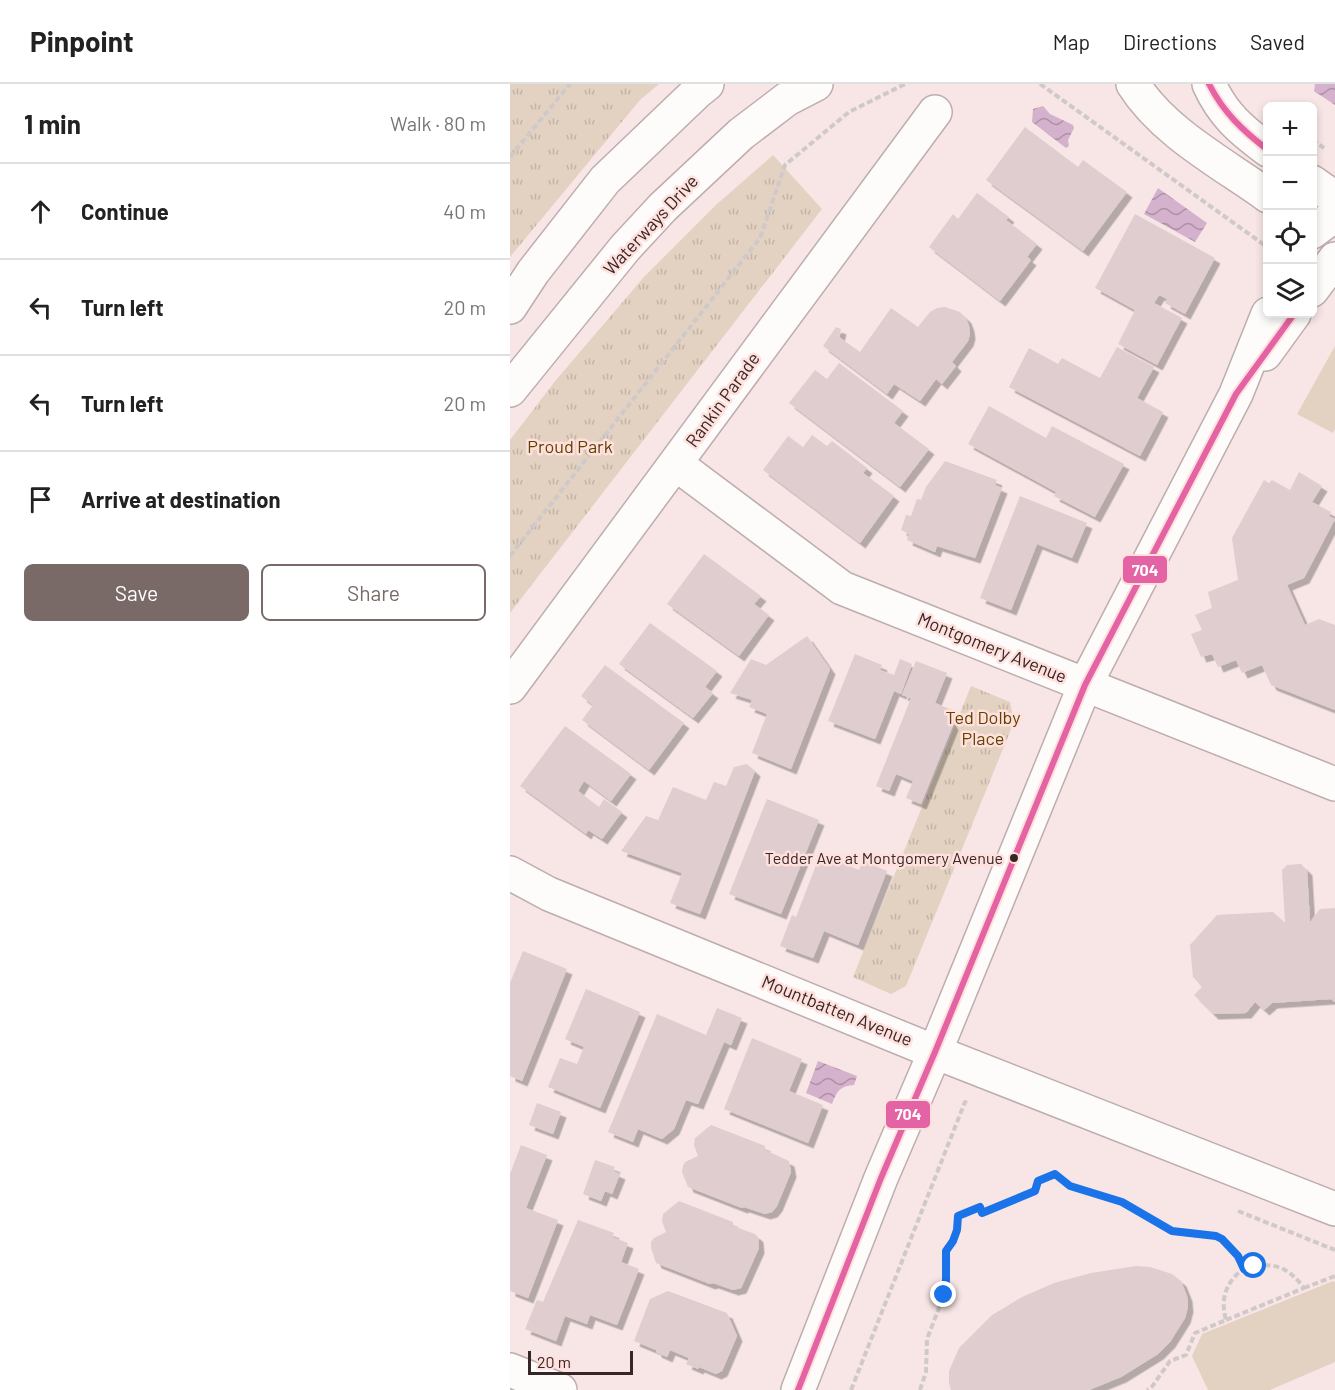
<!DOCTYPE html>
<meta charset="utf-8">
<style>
body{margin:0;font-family:Barlow,sans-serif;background:#f2f2f2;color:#222}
.controls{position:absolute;right:18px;top:18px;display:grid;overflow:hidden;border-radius:9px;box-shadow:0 3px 9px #0003}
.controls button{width:54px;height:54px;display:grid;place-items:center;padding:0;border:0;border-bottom:2px solid #e0e0e0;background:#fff;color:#222;font:30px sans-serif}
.scale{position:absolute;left:18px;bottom:15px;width:105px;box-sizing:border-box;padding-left:6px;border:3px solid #352725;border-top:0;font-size:16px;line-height:21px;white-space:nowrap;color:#352725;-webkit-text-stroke:4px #ffe0dd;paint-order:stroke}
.stop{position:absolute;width:18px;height:18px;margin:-14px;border:4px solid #1a73e8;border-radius:50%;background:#fff}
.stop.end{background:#1a73e8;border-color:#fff;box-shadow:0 2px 6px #0008}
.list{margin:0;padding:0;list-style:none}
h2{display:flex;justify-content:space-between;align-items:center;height:78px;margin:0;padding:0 24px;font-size:26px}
h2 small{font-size:20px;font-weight:400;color:#767676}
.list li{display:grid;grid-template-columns:39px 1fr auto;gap:18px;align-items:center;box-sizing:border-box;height:96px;padding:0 24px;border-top:2px solid #e0e0e0}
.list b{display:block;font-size:22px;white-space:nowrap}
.list em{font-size:20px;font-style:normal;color:#767676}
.actions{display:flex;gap:12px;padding:18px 24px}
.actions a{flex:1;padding:14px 0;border:2px solid #796a68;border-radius:9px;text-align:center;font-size:21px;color:#796a68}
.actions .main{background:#796a68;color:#fff}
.icon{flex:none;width:33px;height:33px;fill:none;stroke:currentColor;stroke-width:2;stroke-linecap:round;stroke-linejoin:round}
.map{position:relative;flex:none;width:825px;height:1306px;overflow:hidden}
header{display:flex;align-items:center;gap:36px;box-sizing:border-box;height:84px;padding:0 30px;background:#fff;border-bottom:2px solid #e0e0e0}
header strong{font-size:28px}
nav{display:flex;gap:33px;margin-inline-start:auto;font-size:21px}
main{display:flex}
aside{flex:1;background:#fff}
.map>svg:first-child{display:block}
.green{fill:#e3d2c1}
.park{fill:url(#park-tufts)}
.water{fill:url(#water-waves)}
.building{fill:#dfcdd0;filter:url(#shadow)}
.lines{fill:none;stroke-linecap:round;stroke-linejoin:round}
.minor-casing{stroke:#bdaead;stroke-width:36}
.tertiary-casing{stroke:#bdaead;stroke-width:36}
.path{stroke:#d0c9c9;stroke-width:4;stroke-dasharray:6 3;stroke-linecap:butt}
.minor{stroke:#fefbfb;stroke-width:33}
.tertiary{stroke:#fefbfb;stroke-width:33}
.bus-1-casing{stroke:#ffe0dd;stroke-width:10}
.bus-1{stroke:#e463a4;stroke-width:6}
.route{stroke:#1a73e8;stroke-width:8}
.bus-dot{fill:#352725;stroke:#ffe0dd;stroke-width:2}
.labels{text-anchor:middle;stroke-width:5;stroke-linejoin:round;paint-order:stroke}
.bus-label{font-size:16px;fill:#352725;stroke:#ffe0dd;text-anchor:end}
.street-label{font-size:18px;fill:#352725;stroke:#ffe0dd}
.park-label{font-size:18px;fill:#604300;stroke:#ffe0dd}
.line-badge{stroke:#ffe0dd;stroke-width:2}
.badge-label{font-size:16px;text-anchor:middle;font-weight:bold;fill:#fff}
</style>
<header>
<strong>Pinpoint</strong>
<nav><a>Map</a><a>Directions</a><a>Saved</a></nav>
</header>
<main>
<aside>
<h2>1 min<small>Walk · 80 m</small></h2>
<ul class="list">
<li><svg class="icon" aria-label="ahead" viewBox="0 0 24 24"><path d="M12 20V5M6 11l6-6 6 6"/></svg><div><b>Continue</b></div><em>40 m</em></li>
<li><svg class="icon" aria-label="left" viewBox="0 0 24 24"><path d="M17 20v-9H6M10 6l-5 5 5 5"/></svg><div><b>Turn left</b></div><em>20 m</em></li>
<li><svg class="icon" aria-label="left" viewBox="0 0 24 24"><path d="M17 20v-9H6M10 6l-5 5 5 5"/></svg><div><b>Turn left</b></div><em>20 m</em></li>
<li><svg class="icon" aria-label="arrive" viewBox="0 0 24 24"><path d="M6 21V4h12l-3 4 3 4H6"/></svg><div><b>Arrive at destination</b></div></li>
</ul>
<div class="actions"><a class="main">Save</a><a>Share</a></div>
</aside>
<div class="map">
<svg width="825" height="1306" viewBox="0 0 825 1306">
<defs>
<pattern id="park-tufts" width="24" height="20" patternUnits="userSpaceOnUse" patternTransform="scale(1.5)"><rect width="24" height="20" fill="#e3d2c1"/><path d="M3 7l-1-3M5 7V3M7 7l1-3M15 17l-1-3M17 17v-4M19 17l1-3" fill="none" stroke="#c3b4a6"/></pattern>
<pattern id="water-waves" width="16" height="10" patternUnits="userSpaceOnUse" patternTransform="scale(1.5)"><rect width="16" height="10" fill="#d4b1cc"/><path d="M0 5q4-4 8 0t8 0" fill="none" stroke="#ad90a5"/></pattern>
<filter id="shadow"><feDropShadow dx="5.5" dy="5.5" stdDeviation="0" flood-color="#0004"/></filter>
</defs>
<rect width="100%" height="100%" fill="#f7e6e5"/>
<path class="green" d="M 825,262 L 825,345 L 823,349 L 787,330 Z
M 823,1197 L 825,1198 L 825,1278 L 760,1306 L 698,1306 L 682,1272 L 692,1250 Z"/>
<path class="park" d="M 0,0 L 149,0 L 130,16 L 0,173 Z
M 263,71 L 312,125 L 0,529 L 0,356 L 46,296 L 134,193 L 207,120 Z
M 461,602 L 500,618 L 504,638 L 396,902 L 381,910 L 343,893 Z"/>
<path class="water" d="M 805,0 L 825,0 L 825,21 L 804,7 Z
M 533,22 L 540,30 L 563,41 L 564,44 L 558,56 L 559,62 L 556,64 L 522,38 L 523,25 Z
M 648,104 L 697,139 L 685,158 L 634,130 Z
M 308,977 L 347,992 L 344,1001 C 330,1002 327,1007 322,1020 L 296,1009 Z"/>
<path class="building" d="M 515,43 L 568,83 L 573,76 L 617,108 L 573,167 L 476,96 Z
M 467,109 L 499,133 L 496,136 L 527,160 L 517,173 L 521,176 L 490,217 L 419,163 L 443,130 L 448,135 Z
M 625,130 L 705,174 L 675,230 L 655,219 L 657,215 L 649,211 L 644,219 L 672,234 L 647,281 L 608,260 L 625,226 L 585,204 Z
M 435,223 L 450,228 L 456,234 L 459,242 L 460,250 L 458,257 L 442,278 L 446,282 L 432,300 L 426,295 L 410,317 L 384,300 L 377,310 L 313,262 L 326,243 L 331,245 L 329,253 L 350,268 L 381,224 L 408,243 L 420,228 L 427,224 Z
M 607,263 L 644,283 L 627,314 L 653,328 L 630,372 L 499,303 L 519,264 L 548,280 L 552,274 L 590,294 Z
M 329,279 L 393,327 L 384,339 L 419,365 L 390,403 L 279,319 L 305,286 L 317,295 Z
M 479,322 L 536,354 L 542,342 L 614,380 L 585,433 L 544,412 L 546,408 L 458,360 Z
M 302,351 L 317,362 L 322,357 L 357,384 L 353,389 L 384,412 L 350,459 L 253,386 L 278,352 L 293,363 Z
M 435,377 L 487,396 L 485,401 L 492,404 L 465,474 L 427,462 L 425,468 L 397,456 L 399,450 L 391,446 L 396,431 L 401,432 L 407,415 L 411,416 L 416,403 Z
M 789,388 L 812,402 L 802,418 L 821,428 L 819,432 L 825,435 L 794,494 L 777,501 L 795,541 L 809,535 L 825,541 L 825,626 L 761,601 L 752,581 L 732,589 L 726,576 L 708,583 L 702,570 L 691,573 L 681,550 L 692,546 L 685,531 L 702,524 L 698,508 L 728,496 L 722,454 L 754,396 L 759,399 L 762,396 L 780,406 Z
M 510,412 L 577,439 L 562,474 L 527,460 L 501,526 L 470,514 Z
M 194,470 L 251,512 L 244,520 L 259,531 L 229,572 L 157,520 Z
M 140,539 L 207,587 L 195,603 L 203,609 L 183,634 L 109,580 Z
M 297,552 L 320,585 L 281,685 L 242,669 L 257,630 L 239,623 L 242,616 L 220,609 L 241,575 L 256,581 Z
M 345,570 L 372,581 L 370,586 L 384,591 L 390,575 L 402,580 L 391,610 L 384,607 L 365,655 L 318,637 Z
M 406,577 L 437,589 L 425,619 L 442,626 L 439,633 L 443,641 L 411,720 L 396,714 L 403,697 L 386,690 L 379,707 L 366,702 L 401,614 L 392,611 Z
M 95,581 L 174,639 L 139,686 L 72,636 L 83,621 L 71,612 Z
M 55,642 L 121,690 L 101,717 L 74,697 L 68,707 L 89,723 L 94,715 L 112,728 L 92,755 L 78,746 L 76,750 L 10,702 Z
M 237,680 L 245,687 L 190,830 L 160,819 L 172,789 L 111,767 L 136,732 L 148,736 L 163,703 L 196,716 L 204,698 L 216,702 L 224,683 Z
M 257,715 L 309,736 L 271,830 L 219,810 Z
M 310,771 L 349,786 L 353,777 L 377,787 L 348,861 L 314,847 L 303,874 L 270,862 L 282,831 L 286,833 Z
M 791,780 L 797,786 L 800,838 L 810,825 L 825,824 L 825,918 L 821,915 L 762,919 L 754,926 L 745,918 L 736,929 L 703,930 L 684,911 L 692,903 L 683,893 L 680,861 L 707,831 L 763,828 L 775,839 L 772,786 L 777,781 Z
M 13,867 L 57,885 L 12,997 L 0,992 L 0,899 Z
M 76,905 L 130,928 L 90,1024 L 38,1003 L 50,974 L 67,980 L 74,963 L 55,955 Z
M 207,924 L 232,934 L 221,961 L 214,958 L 188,1020 L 176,1016 L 164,1045 L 152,1055 L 128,1045 L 123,1058 L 98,1048 L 147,930 L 196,951 Z
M 242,954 L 292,975 L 279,1007 L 313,1021 L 298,1059 L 214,1025 Z
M 27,1019 L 51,1028 L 43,1050 L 19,1041 Z
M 201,1041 L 255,1062 L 255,1066 L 279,1077 L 281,1088 L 267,1122 L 262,1128 L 255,1130 L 234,1123 L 232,1124 L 178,1103 L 172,1088 L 173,1082 L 175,1078 L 188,1072 L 184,1061 L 185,1054 Z
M 11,1061 L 37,1071 L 16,1124 L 48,1136 L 18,1214 L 0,1207 L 0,1090 Z
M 85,1076 L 105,1083 L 103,1087 L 110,1090 L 102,1110 L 95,1107 L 91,1117 L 73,1110 Z
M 169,1117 L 223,1138 L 223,1142 L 245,1150 L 248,1153 L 249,1164 L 231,1204 L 223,1206 L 203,1199 L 200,1200 L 146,1179 L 141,1164 L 141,1158 L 144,1154 L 156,1148 L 152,1137 L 153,1130 Z
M 68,1136 L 104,1149 L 102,1153 L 118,1159 L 111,1178 L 129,1185 L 107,1241 L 80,1231 L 77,1240 L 55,1232 L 46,1257 L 15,1245 L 27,1216 L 33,1218 Z
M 626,1182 L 640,1183 L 662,1190 L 671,1197 L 677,1212 L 678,1223 L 675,1234 L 660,1258 L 648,1270 L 611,1293 L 579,1306 L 441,1306 L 439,1299 L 439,1287 L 449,1264 L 482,1231 L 512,1213 L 544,1199 L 581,1189 Z
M 158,1207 L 217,1229 L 227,1252 L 212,1287 L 206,1290 L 189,1283 L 188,1285 L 176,1280 L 179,1274 L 160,1266 L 157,1273 L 146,1268 L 146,1266 L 124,1257 L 140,1215 Z"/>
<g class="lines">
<defs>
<path id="minor" d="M 623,0 C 653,48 712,79 758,112
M 699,0 C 713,31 731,46 758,66
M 802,98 L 825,114
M 802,148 L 825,131
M 802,206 L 825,175
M 755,270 L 784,230
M 166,380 L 332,504 L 825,700
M 0,603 L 425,28
M 0,789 L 39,810 L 425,968 L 825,1125
M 0,1286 L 50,1306
M 288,1306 L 371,1094 L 425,968 L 575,601 L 726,310 L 758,230"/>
<path id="tertiary" d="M 0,223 L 23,188 L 95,96 L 187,8 L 197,0
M 0,306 L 115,164 L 153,123 L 231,50 L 277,15 L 306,0"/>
</defs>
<use href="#minor" class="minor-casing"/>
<use href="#tertiary" class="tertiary-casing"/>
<path class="path" d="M 530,0 L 757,163
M 802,56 L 814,64
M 0,73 L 60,0
M 0,472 L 250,154 L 275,81 L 339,28 L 395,0
M 728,1127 L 825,1166
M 794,1204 L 825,1192
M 716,1236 L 794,1204 C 777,1181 761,1177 733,1185
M 341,1306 L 455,1018 L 457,1019
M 410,1306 L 416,1288 L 417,1255 L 434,1211 L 437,1196 L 436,1167 L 443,1157 L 447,1146 L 448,1132 L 470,1123 L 473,1129 L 525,1107 L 528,1097 L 545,1090 C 550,1093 554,1098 559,1101 C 575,1111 596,1110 613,1118 C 630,1126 644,1139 661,1146 C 697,1161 711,1135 733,1185 C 716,1198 710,1215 716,1236 L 685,1249 L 676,1271 L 660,1277 L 641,1304 L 637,1306"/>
<use href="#minor" class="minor"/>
<use href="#tertiary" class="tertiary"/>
<defs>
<path id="bus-1" d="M 699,0 C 713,28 733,47 758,66
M 288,1306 L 371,1094 L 425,968 L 575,601 L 726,310 L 784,230"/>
</defs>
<use href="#bus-1" class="bus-1-casing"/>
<use href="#bus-1" class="bus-1"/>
</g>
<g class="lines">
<path class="route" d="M 434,1211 L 436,1196 L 436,1167 L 443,1157 L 447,1146 L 448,1132 L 470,1123 L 472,1129 L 525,1107 L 528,1097 L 545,1090 L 560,1102 L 612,1118 L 662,1147 L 706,1152 L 712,1155 L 728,1172 L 734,1185 L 744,1182"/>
</g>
<circle class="bus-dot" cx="504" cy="774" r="5"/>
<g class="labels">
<g class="bus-label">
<text x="493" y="780">Tedder Ave at Montgomery Avenue</text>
</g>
<g class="street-label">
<text transform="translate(141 141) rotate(-47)" y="6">Waterways Drive</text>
<text transform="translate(213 316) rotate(-54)" y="6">Rankin Parade</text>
<text transform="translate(482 564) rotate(22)" y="6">Montgomery Avenue</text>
<text transform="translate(327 927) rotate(22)" y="6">Mountbatten Avenue</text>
</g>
<g class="park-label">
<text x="60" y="369">Proud Park</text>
<text x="473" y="640">Ted Dolby<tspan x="473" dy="21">Place</tspan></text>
</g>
</g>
<g class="line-badge">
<rect x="612" y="471" width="46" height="29" rx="6" fill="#e463a4"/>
<rect x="375" y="1016" width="46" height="29" rx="6" fill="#e463a4"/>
</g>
<g class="badge-label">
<text x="635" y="492">704</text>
<text x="398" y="1036">704</text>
</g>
</svg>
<div class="controls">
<button>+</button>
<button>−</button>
<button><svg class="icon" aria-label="locate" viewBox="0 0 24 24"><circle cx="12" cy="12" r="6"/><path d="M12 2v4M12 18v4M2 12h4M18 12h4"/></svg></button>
<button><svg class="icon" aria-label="layers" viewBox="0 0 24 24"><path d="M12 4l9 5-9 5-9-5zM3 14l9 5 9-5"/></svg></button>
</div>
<div class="scale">20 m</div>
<div class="stop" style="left:744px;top:1182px"></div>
<div class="stop end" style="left:434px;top:1211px"></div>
</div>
</main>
